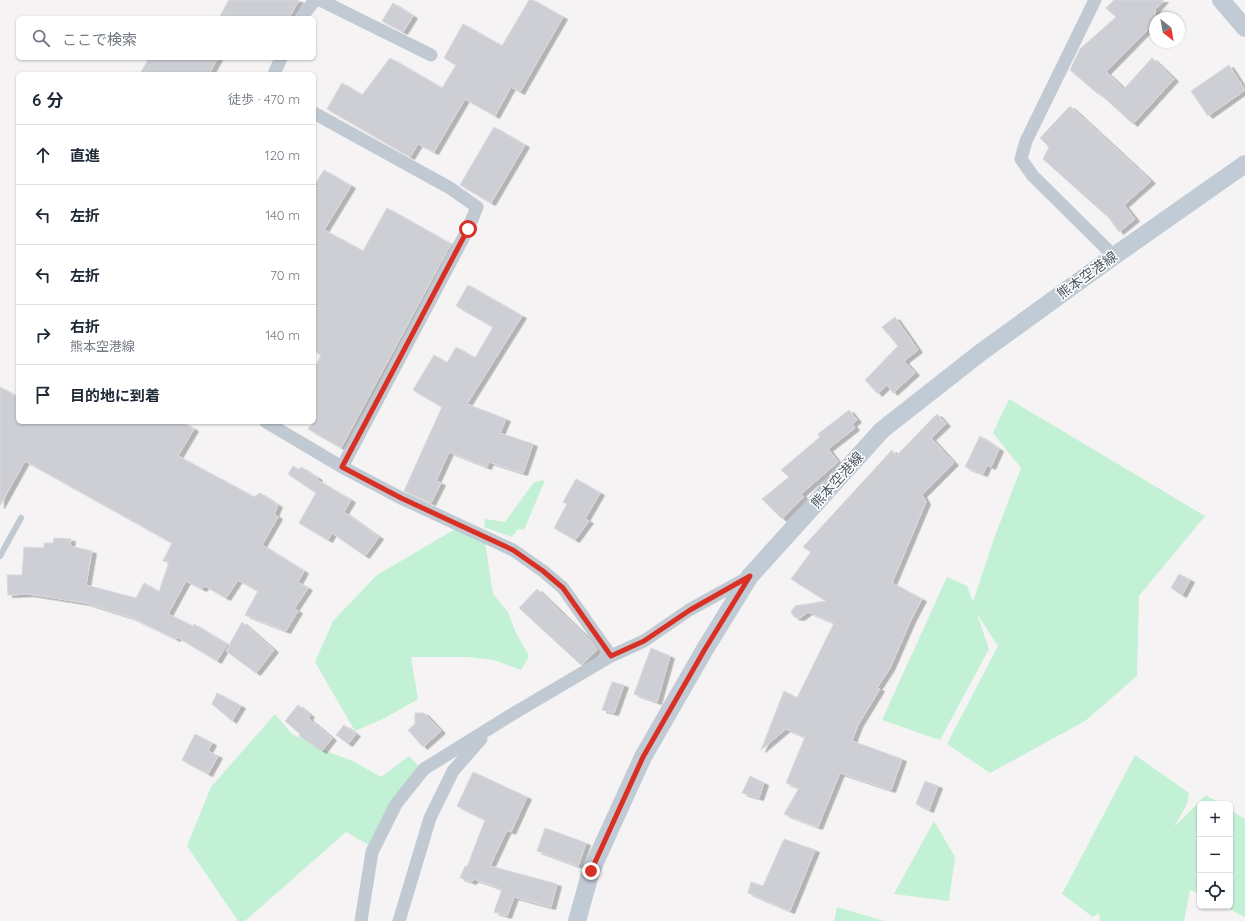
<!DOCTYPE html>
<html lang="ja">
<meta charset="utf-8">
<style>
body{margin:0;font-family:Quicksand,"Noto Sans JP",sans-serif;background:#f2f2f3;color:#1f2937}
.controls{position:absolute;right:12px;bottom:12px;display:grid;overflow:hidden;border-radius:6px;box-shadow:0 1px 3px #0004}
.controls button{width:36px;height:36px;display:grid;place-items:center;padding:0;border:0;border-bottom:1px solid #e0e1e3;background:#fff;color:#1f2937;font:20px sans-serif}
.compass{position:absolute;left:1149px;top:12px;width:36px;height:36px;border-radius:50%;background:#fff;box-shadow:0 1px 3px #0004;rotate:149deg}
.stop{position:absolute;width:12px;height:12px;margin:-9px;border:3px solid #d93025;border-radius:50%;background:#fff}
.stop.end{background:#d93025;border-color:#fff;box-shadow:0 1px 4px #0008}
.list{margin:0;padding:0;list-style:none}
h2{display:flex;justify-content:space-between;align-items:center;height:52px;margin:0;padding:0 16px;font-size:17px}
h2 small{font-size:13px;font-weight:400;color:#747a83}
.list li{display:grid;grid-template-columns:26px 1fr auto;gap:12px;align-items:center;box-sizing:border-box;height:60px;padding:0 16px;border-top:1px solid #e0e1e3}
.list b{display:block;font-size:15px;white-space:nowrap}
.list p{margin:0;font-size:13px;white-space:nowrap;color:#747a83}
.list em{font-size:13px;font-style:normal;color:#747a83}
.icon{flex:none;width:22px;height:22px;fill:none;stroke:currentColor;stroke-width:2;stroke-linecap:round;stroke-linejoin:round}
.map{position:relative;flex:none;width:1245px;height:921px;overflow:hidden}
.search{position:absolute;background:#fff;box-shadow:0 1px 3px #0004;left:16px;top:16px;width:300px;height:44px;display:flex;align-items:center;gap:10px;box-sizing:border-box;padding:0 14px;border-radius:6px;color:#747a83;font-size:15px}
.panel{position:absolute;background:#fff;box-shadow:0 1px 3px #0004;left:16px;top:72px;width:300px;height:352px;border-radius:6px}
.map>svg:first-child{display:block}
.green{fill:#c3f1d5}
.building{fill:#cdcfd5;stroke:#d7d9de;filter:url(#shadow)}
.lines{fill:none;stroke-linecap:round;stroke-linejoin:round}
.lane{stroke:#c1cad2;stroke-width:6}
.street{stroke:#c1cad2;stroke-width:13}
.secondary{stroke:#c1cbd6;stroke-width:18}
.route{stroke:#d93025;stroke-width:5}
.labels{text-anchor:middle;stroke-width:3;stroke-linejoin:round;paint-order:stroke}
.street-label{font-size:14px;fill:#4a5661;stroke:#fff}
</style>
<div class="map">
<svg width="1245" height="921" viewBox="0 0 1245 921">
<defs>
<filter id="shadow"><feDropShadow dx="4.5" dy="2.5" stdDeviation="0" flood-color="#0004"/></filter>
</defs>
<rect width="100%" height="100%" fill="#f5f3f3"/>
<path class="green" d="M 1009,399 L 1205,516 L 1139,596 L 1137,676 L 1085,721 L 990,773 L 947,744 L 998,646 L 977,614 L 989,649 L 940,740 L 882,720 L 947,577 L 967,586 L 973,602 L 995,536 L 1021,468 L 993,433 Z
M 545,480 L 524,530 L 518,529 L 512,537 L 484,527 L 485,519 L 505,522 L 534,482 Z
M 457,528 L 484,536 L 493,594 L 508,612 L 515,631 L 529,656 L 521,670 L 494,660 L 468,657 L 411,657 L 418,699 L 385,718 L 355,731 L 315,662 L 333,621 L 377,575 Z
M 275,714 L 292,734 L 328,752 L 353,761 L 381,777 L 409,756 L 420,767 L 374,848 L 346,832 L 245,921 L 238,921 L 187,846 L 211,787 Z
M 1135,755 L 1189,793 L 1187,804 L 1174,827 L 1206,795 L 1221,804 L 1200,804 L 1200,894 L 1190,890 L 1184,921 L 1100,921 L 1099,913 L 1093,917 L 1062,894 Z
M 1230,810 L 1245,819 L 1245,917 L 1223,906 L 1230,906 Z
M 934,821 L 955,857 L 949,901 L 894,894 Z
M 837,907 L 884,921 L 834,921 Z"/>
<path class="building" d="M 229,0 L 299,0 L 289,18 L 219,18 Z
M 529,0 L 533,0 L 563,17 L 520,92 L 511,87 L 495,116 L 465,99 L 434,152 L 418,144 L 410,157 L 327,109 L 342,83 L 362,95 L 390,58 L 442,88 L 456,65 L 444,58 L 463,24 L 502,46 Z
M 1114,0 L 1164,0 L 1155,10 L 1155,22 L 1106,72 L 1124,89 L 1152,58 L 1174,79 L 1133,124 L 1099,93 L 1098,94 L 1070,70 L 1080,49 L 1116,17 L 1106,8 Z
M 393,3 L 413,16 L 403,32 L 382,21 Z
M 149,58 L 218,58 L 209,74 L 140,74 Z
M 1229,65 L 1245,90 L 1208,116 L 1191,91 Z
M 1070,106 L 1151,181 L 1124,205 L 1135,219 L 1119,232 L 1109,218 L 1043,159 L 1049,147 L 1040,138 Z
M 494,127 L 525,145 L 491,203 L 460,185 Z
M 324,170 L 351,186 L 324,230 L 363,251 L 387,208 L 451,244 L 341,448 L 308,429 L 314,422 L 314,369 L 321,355 L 314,351 L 314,186 Z
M 468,285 L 522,316 L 467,404 L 506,419 L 500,433 L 533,444 L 523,473 L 489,462 L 487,467 L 449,452 L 436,481 L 441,483 L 431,503 L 404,491 L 442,407 L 413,390 L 434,355 L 447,363 L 456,347 L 475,358 L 493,327 L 456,306 Z
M 895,317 L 918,350 L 904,361 L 915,373 L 893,393 L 887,385 L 878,394 L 865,380 L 898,346 L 882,327 Z
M 0,387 L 18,397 L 18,422 L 182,422 L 194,429 L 178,456 L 254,497 L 260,493 L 278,505 L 274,514 L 278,517 L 262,545 L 304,571 L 298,582 L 308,588 L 294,609 L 298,611 L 286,631 L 245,615 L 258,591 L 238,580 L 226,598 L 205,586 L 202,589 L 186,581 L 168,614 L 193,626 L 194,624 L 227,644 L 217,661 L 177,637 L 176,639 L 130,617 L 86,603 L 29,594 L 8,595 L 7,575 L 22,575 L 24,547 L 44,548 L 44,543 L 53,543 L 54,538 L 71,539 L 70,546 L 92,551 L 86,585 L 136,598 L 144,583 L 159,592 L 169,562 L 163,561 L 172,543 L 25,461 L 0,506 Z
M 849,410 L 857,420 L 852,424 L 855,428 L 828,449 L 838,462 L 801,494 L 804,497 L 782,519 L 762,499 L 789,477 L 781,470 L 820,437 L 818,434 Z
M 937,414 L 946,424 L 931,438 L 954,463 L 922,495 L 926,502 L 892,583 L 922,599 L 911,620 L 890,668 L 877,688 L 880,689 L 858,725 L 852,741 L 902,759 L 891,790 L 840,773 L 818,827 L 784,814 L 799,788 L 786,783 L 805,737 L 786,729 L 761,750 L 784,691 L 797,698 L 834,623 L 808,612 L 800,618 L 794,617 L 791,612 L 795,606 L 826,601 L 791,579 L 811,552 L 803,547 L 892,450 L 896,456 Z
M 980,436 L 999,449 L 991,467 L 987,465 L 983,474 L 965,467 Z
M 293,466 L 299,470 L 301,467 L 318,478 L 317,480 L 351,500 L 344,512 L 379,537 L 365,556 L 332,533 L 328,540 L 299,523 L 316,493 L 288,474 Z
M 576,479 L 600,493 L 585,519 L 589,521 L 575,540 L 554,528 L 567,504 L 563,502 Z
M 1179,574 L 1190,580 L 1182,595 L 1171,588 Z
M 537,589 L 591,641 L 597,650 L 584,663 L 581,665 L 519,608 Z
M 242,622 L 274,650 L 256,673 L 226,651 Z
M 651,648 L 670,656 L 657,702 L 634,694 Z
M 612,682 L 624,685 L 614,713 L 602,710 Z
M 217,693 L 241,706 L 232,721 L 212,704 Z
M 298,705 L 310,715 L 308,718 L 332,738 L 322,751 L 299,736 L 300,734 L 285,721 Z
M 415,713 L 424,713 L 441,731 L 423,747 L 408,730 L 415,724 Z
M 344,725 L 356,734 L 348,744 L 336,735 Z
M 195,734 L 212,743 L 208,751 L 218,756 L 208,774 L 182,760 Z
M 473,772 L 527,797 L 511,832 L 507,830 L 490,866 L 557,884 L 551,907 L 514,897 L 507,916 L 494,912 L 502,889 L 474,879 L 472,882 L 460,878 L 465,866 L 467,867 L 485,820 L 457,806 Z
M 750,776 L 764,783 L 759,798 L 742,793 Z
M 925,781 L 938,786 L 929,810 L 916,804 Z
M 545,828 L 586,843 L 578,866 L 537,851 Z
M 784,839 L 815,850 L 790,911 L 748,893 L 751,882 L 763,886 Z"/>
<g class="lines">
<path class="lane" d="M 0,556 L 21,518"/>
<path class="street" d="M 320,0 L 431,55
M 1095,0 L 1026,141 L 1021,159 L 1033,176 L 1114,256
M 301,18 L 315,0
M 274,74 L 281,58
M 314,113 L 450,188 L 477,207 L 468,229 L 342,467
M 266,422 L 342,467 L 401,498 L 513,550 L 543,571 L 563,588 L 611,656
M 361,921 L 372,852 L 396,804 L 424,769 L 511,715 L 611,656 L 644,641 L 689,610 L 749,577
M 399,921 L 430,818 L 453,771 L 481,739"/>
<path class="secondary" d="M 1221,0 L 1245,28
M 577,921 L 591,871 L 643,757 L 705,649 L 750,576 L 798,523 L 882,430 L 980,353 L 1114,256 L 1245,164"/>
</g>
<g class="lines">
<path class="route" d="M 468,229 L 342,467 L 401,498 L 513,550 L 543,571 L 563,588 L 611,656 L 644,641 L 690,610 L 750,576 L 705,649 L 643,757 L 591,871"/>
</g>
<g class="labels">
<g class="street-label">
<text transform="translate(1087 275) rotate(-36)" y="5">熊本空港線</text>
<text transform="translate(837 480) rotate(-48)" y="5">熊本空港線</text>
</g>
</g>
</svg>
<div class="controls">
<button>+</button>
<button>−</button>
<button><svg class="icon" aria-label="locate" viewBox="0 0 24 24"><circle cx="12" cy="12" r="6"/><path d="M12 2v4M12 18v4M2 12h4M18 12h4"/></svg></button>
</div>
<svg class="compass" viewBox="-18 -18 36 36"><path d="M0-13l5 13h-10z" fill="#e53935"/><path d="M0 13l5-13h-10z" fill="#747a83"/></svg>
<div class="stop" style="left:468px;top:229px"></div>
<div class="stop end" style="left:591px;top:871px"></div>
<div class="search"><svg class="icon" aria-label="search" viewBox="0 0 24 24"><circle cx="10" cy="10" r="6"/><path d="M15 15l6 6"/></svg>ここで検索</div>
<section class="panel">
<h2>6 分<small>徒歩 · 470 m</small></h2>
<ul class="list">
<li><svg class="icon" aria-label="ahead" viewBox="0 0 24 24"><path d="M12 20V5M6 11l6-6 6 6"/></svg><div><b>直進</b></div><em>120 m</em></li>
<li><svg class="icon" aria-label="left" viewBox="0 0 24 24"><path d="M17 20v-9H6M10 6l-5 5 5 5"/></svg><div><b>左折</b></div><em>140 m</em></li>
<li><svg class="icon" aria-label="left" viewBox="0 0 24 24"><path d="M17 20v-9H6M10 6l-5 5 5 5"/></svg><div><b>左折</b></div><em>70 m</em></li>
<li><svg class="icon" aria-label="right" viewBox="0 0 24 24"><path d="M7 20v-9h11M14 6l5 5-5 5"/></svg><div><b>右折</b><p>熊本空港線</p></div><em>140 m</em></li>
<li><svg class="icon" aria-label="arrive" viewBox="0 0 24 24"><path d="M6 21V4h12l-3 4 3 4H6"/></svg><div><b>目的地に到着</b></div></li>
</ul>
</section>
</div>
